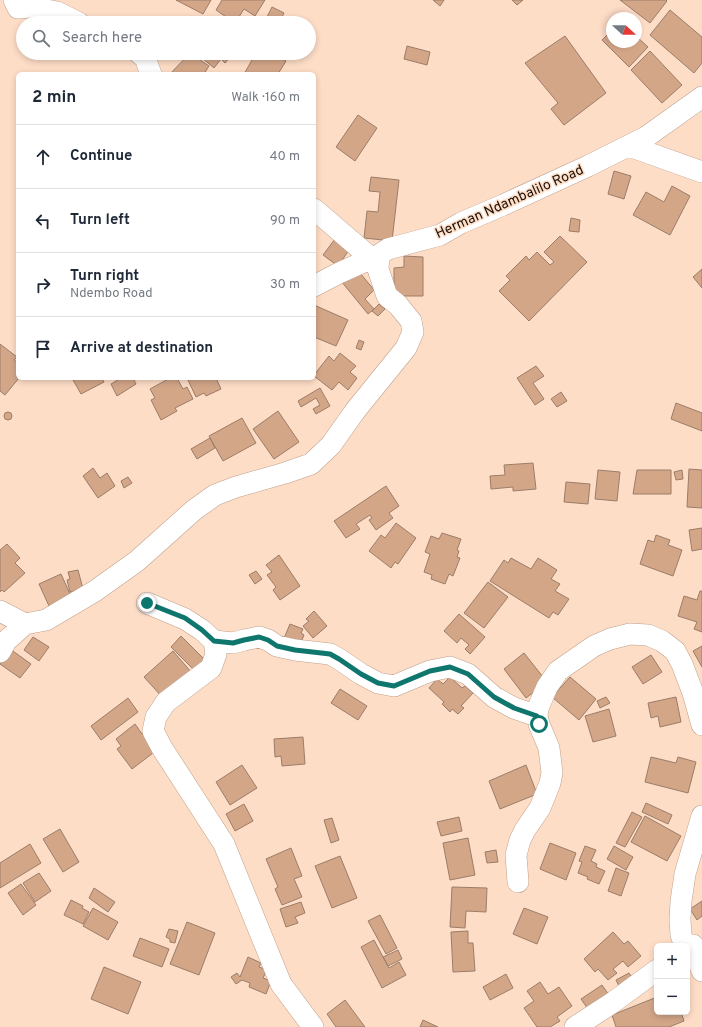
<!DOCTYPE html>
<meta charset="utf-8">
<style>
body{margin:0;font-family:Overpass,sans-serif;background:#f2f2f3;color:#1f2937}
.controls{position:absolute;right:12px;bottom:12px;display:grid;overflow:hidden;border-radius:6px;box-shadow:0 2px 6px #0003}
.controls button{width:36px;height:36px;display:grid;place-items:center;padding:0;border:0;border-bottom:1px solid #e0e1e3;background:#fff;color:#1f2937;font:20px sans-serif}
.compass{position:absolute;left:606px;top:12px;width:36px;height:36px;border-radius:50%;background:#fff;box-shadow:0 2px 6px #0003;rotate:111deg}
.stop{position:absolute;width:12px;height:12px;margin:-9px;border:3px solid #0f766e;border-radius:50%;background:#fff}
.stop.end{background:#0f766e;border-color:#fff;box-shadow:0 1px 4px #0008}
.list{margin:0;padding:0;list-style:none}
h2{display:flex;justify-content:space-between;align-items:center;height:52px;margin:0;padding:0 16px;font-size:17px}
h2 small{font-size:13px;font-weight:400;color:#747a83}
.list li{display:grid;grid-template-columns:26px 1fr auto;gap:12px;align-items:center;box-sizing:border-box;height:64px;padding:0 16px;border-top:1px solid #e0e1e3}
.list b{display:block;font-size:15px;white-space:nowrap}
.list p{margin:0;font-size:13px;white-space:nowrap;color:#747a83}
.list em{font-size:13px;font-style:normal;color:#747a83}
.icon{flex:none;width:22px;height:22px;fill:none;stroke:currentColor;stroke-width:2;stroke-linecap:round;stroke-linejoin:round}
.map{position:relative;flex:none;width:702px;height:1027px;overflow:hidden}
.search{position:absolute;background:#fff;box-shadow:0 2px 6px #0003;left:16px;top:16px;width:300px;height:44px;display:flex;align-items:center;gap:10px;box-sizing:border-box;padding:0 14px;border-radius:22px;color:#747a83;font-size:15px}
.panel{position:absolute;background:#fff;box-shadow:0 2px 6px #0003;left:16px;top:72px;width:300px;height:308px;border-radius:6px}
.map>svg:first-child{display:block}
.building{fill:#d3a688;stroke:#9b7d69}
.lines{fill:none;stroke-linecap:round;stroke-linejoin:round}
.minor-casing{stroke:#bfa08b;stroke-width:22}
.minor{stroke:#fff;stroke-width:21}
.route{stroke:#0f766e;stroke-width:5}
.labels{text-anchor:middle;stroke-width:3;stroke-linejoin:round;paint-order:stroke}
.street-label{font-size:14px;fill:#1c1109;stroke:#feddc7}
</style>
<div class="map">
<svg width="702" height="1027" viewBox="0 0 702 1027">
<rect width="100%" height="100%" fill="#feddc7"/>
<path class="building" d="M 176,0 L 211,0 L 203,14 Z
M 222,0 L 265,0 L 255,16 L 244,9 L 235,23 L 216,10 Z
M 433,0 L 444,0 L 440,6 Z
M 512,0 L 523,0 L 517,5 Z
M 620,0 L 666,0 L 667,1 L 650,23 Z
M 272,7 L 284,13 L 279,23 L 264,23 Z
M 670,10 L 702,37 L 702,63 L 694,73 L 650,35 Z
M 612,30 L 612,42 L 636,42 L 636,36 L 648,47 L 629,67 L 602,40 Z
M 565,36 L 606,93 L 564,125 L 551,109 L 558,103 L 525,63 Z
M 407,46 L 430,52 L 427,65 L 404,59 Z
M 650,51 L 682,85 L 662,103 L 631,70 Z
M 190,53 L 209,66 L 204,74 L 170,74 Z
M 196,53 L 231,53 L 233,54 L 225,63 L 221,59 L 214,68 Z
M 256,53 L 272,53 L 286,61 L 278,74 L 244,74 Z
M 358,115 L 377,128 L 355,161 L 336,147 Z
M 614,171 L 631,176 L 624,199 L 608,194 Z
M 371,177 L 399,180 L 392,241 L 364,238 L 367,211 L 378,212 L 380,192 L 369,191 Z
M 672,186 L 690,196 L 670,235 L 633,215 L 646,192 L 664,202 Z
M 571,218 L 580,220 L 579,232 L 569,231 Z
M 560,236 L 587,262 L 529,321 L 499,291 L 510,280 L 506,276 L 526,256 L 529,260 L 537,252 L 550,265 L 554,262 L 544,252 Z
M 335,239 L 349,250 L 338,266 L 323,255 Z
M 404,256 L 423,257 L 423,296 L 394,296 L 394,268 L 404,267 Z
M 356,268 L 374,290 L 365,299 L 374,309 L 368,314 L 341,281 Z
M 702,269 L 702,288 L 693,277 Z
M 379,304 L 385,309 L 378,316 L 372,311 Z
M 314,305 L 348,320 L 336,346 L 314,337 Z
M 359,340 L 364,342 L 361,350 L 356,348 Z
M 0,344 L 17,357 L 14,360 L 18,363 L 19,378 L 5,395 L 0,391 Z
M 340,353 L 356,366 L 350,372 L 357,378 L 348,390 L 339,382 L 332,390 L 314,376 L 314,375 L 329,356 L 334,361 Z
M 536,366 L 544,376 L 533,383 L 544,399 L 535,405 L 517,378 Z
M 72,378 L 102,378 L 104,382 L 81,394 Z
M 121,378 L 133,378 L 136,384 L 117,396 L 111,384 Z
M 170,378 L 177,378 L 183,389 L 187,387 L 193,399 L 175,408 L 177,411 L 161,420 L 151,400 L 155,398 L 150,389 Z
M 187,378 L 216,378 L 221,389 L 206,396 L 204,393 L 196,397 Z
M 320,388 L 330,406 L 316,414 L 313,409 L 320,405 L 316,398 L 301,407 L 298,401 Z
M 561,392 L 567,401 L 557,407 L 551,399 Z
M 676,403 L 702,413 L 702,431 L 671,419 Z
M 278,411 L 299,442 L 274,459 L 253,429 Z
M4 416a4 4 0 1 1 8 0a4 4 0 1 1-8 0Z
M 242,418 L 256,443 L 223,461 L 209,436 Z
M 210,438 L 215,448 L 197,459 L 191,449 Z
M 533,463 L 536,489 L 513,491 L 513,487 L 491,489 L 490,476 L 505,475 L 504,465 Z
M 93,468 L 100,478 L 107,473 L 115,486 L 98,498 L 83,476 Z
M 689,469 L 702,470 L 702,508 L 687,507 Z
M 598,470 L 620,472 L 617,501 L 595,499 Z
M 637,470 L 671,470 L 671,494 L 633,494 Z
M 682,470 L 683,479 L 676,480 L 674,472 Z
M 128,477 L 132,483 L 124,488 L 121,481 Z
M 566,482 L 590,484 L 588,504 L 564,502 Z
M 386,486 L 399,506 L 389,513 L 393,518 L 376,530 L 369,520 L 372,518 L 370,515 L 356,524 L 360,529 L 346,538 L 334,521 Z
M 396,523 L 416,538 L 398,564 L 395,562 L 391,568 L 369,551 L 381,535 L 385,538 Z
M 702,528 L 702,549 L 692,551 L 689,530 Z
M 442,533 L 461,539 L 457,550 L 459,551 L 457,557 L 460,558 L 453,576 L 449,574 L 445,584 L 431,579 L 432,575 L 424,572 L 430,554 L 425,552 L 431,536 L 439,539 Z
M 656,535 L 670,540 L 668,545 L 682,550 L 673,576 L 640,564 L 648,540 L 654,542 Z
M 7,544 L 20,558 L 15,563 L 25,573 L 4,592 L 2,590 L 0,592 L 0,550 Z
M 279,555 L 300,586 L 280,600 L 273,590 L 276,587 L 267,575 L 272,572 L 266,565 Z
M 511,558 L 531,569 L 538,558 L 557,570 L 551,579 L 560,584 L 555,591 L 569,599 L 558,615 L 553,612 L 549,618 L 490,581 L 504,560 L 508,563 Z
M 78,570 L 83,589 L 70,592 L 67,580 L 70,579 L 68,572 Z
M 256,571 L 262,579 L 255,584 L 249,575 Z
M 61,574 L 71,596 L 49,606 L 39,584 Z
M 488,582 L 508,597 L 484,628 L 464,613 Z
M 700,591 L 702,591 L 702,632 L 694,629 L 697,622 L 678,616 L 684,596 L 697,600 Z
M 314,611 L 327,626 L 313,638 L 303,626 L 309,621 L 306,619 Z
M 459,614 L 485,637 L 470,654 L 465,649 L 469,645 L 461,638 L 457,643 L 444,631 Z
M 290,624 L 303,629 L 301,633 L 304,635 L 299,647 L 282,643 Z
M 181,636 L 206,661 L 196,672 L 171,647 Z
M 33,637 L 49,647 L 39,661 L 24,650 Z
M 702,646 L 702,667 L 693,651 Z
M 10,649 L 31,664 L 20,678 L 0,664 Z
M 173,651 L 192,673 L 163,698 L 144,677 Z
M 524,653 L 547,682 L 526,698 L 504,669 Z
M 651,655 L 662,672 L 643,684 L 632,667 Z
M 450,677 L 462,688 L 465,686 L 473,693 L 461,706 L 464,708 L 458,714 L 452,709 L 450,712 L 442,704 L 444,702 L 429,688 L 437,679 L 443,684 Z
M 570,677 L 596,699 L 579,720 L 552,697 Z
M 340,689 L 367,706 L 358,720 L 331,703 Z
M 606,697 L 610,703 L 600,708 L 597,701 Z
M 676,697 L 681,722 L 660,727 L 658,716 L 651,718 L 648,703 Z
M 128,698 L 138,712 L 101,740 L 91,726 Z
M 609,709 L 616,736 L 593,742 L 585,716 Z
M 135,724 L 142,734 L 145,732 L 154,745 L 150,748 L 153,753 L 132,769 L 117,749 L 121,746 L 116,739 Z
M 303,737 L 305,764 L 282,766 L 281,756 L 275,757 L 274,739 Z
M 651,757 L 676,763 L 678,757 L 696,762 L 688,793 L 645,782 Z
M 242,765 L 257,788 L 230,805 L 216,782 Z
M 526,765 L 537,794 L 500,809 L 489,781 Z
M 646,803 L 672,815 L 668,824 L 642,812 Z
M 244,804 L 253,821 L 235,831 L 226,814 Z
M 632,812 L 642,817 L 625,847 L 616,843 Z
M 645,816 L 681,836 L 667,861 L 631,842 Z
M 459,817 L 462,831 L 441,836 L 437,822 Z
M 332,818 L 339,840 L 331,843 L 324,820 Z
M 60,829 L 79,862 L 63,872 L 43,839 Z
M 468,838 L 475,875 L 450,880 L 443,843 Z
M 550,843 L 576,853 L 566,880 L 540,869 Z
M 30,844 L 41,863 L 0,888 L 0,863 Z
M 585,846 L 596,850 L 591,861 L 597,864 L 596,867 L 605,871 L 599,884 L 587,879 L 588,877 L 578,873 L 582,862 L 579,861 Z
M 614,846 L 633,857 L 626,870 L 607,859 Z
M 291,848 L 302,876 L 294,879 L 302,897 L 282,905 L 275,889 L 278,887 L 266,859 Z
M 496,850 L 498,862 L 487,863 L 485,852 Z
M 340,856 L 357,898 L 332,908 L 315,866 Z
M 616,868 L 629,873 L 621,896 L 608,891 Z
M 39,873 L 51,891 L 35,902 L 23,883 Z
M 21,884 L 36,905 L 23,915 L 8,893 Z
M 452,887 L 487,888 L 486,912 L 466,911 L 465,928 L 450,927 Z
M 94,888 L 115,902 L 108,912 L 89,898 Z
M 71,900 L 83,906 L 82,908 L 89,912 L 83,924 L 64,915 Z
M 702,901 L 702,916 L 697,920 L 690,909 Z
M 301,902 L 305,913 L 295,917 L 298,923 L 286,927 L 280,909 Z
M 93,908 L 118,922 L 108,940 L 83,926 Z
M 524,908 L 548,917 L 537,944 L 513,934 Z
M 380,915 L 397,948 L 386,954 L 368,921 Z
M 187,922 L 215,933 L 199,975 L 170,964 Z
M 169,929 L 178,931 L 175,943 L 170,942 L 170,939 L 166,937 Z
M 468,931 L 468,943 L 473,943 L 475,971 L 453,972 L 451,932 Z
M 613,932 L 624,944 L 628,941 L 641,956 L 628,967 L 623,961 L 613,969 L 617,973 L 608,980 L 598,969 L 595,972 L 584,959 Z
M 140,938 L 169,949 L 162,967 L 133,956 Z
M 374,940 L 389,968 L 399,962 L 406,975 L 382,988 L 361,947 Z
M 398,950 L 402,959 L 388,966 L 383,957 Z
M 248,957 L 261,963 L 259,967 L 267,970 L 263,978 L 271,981 L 266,994 L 249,987 L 250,983 L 242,980 L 236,984 L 231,977 L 237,973 L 240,977 Z
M 104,967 L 141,982 L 128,1014 L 91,999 Z
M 629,973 L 634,981 L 620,988 L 616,980 Z
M 506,974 L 513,988 L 490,1000 L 483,987 Z
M 540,982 L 548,994 L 559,987 L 572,1006 L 557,1017 L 560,1021 L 550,1027 L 537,1027 L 524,1008 L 534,1001 L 527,991 Z
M 602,985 L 611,998 L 590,1012 L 581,999 Z
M 657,997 L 657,1012 L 681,1012 L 684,1021 L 669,1027 L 616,1027 L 612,1015 Z
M 345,1000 L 365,1027 L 336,1027 L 327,1014 Z
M 423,1020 L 438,1027 L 420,1027 Z"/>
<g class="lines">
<defs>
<path id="minor" d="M 14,0 L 18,8 L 30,7 L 57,12 L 79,23
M 139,53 L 145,58 L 151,74
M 629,146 L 702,172
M 314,209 L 371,258
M 314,286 L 339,273 L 379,255
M 147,603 L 185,619 L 202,630 L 214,641
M 0,611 L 25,624 L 46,620 L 95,591 L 137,561 L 194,510 L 215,495 L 236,487 L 285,473 L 311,464 L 331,445 L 355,411 L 406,348 L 413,332 L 411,321 L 398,305 L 387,296 L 378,269 L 379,255 L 388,249 L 440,235 L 461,223 L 503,205 L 588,166 L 646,137 L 702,97
M 214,641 L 216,654 L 211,668 L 166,702 L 156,717 L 153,731 L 162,748 L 224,844 L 281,984 L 313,1027
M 214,641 L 233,643 L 244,640 L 259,637 L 268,640 L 277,646 L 295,650 L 330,654 L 339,659 L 361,674 L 378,683 L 394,686 L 430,671 L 450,667 L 468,674 L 494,697 L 514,708 L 537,716
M 0,652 L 6,641 L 25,624
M 518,882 L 516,855 L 520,840 L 525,830 L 540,808 L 550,783 L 552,773 L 549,748 L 539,724 L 537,716 L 538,708 L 547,687 L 558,671 L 594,646 L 610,639 L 630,634 L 648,635 L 662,641 L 675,651 L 682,664 L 693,693 L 702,725
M 693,945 L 702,971
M 685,946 L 681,935 L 680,920 L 681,901 L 685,874 L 702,816
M 575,1027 L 612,1003 L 657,970"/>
</defs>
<use href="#minor" class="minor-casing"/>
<use href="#minor" class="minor"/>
</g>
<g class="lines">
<path class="route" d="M 147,603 L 185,618 L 202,630 L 214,641 L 233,643 L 244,640 L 259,637 L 268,640 L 277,646 L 295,650 L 330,654 L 339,659 L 361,674 L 378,683 L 394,686 L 430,671 L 450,667 L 468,674 L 494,697 L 514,708 L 537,716 L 539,724"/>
</g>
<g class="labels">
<g class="street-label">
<text transform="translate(509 201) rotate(-24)" y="5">Herman Ndambalilo Road</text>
</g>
</g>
</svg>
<div class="controls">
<button>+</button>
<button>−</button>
</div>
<svg class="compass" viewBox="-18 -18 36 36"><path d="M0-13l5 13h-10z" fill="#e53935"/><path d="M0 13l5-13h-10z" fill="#747a83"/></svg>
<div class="stop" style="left:539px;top:724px"></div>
<div class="stop end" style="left:147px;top:603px"></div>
<div class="search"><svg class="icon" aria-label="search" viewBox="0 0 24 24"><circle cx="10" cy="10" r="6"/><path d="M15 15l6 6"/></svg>Search here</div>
<section class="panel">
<h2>2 min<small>Walk · 160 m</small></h2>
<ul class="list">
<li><svg class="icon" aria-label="ahead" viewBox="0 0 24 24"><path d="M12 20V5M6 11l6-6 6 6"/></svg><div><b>Continue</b></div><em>40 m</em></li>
<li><svg class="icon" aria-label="left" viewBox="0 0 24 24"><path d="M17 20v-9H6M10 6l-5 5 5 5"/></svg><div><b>Turn left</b></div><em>90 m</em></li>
<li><svg class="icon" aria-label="right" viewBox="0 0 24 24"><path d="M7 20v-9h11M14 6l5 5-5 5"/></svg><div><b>Turn right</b><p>Ndembo Road</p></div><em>30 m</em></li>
<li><svg class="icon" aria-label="arrive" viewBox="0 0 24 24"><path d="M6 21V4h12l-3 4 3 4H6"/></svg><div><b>Arrive at destination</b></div></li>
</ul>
</section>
</div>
